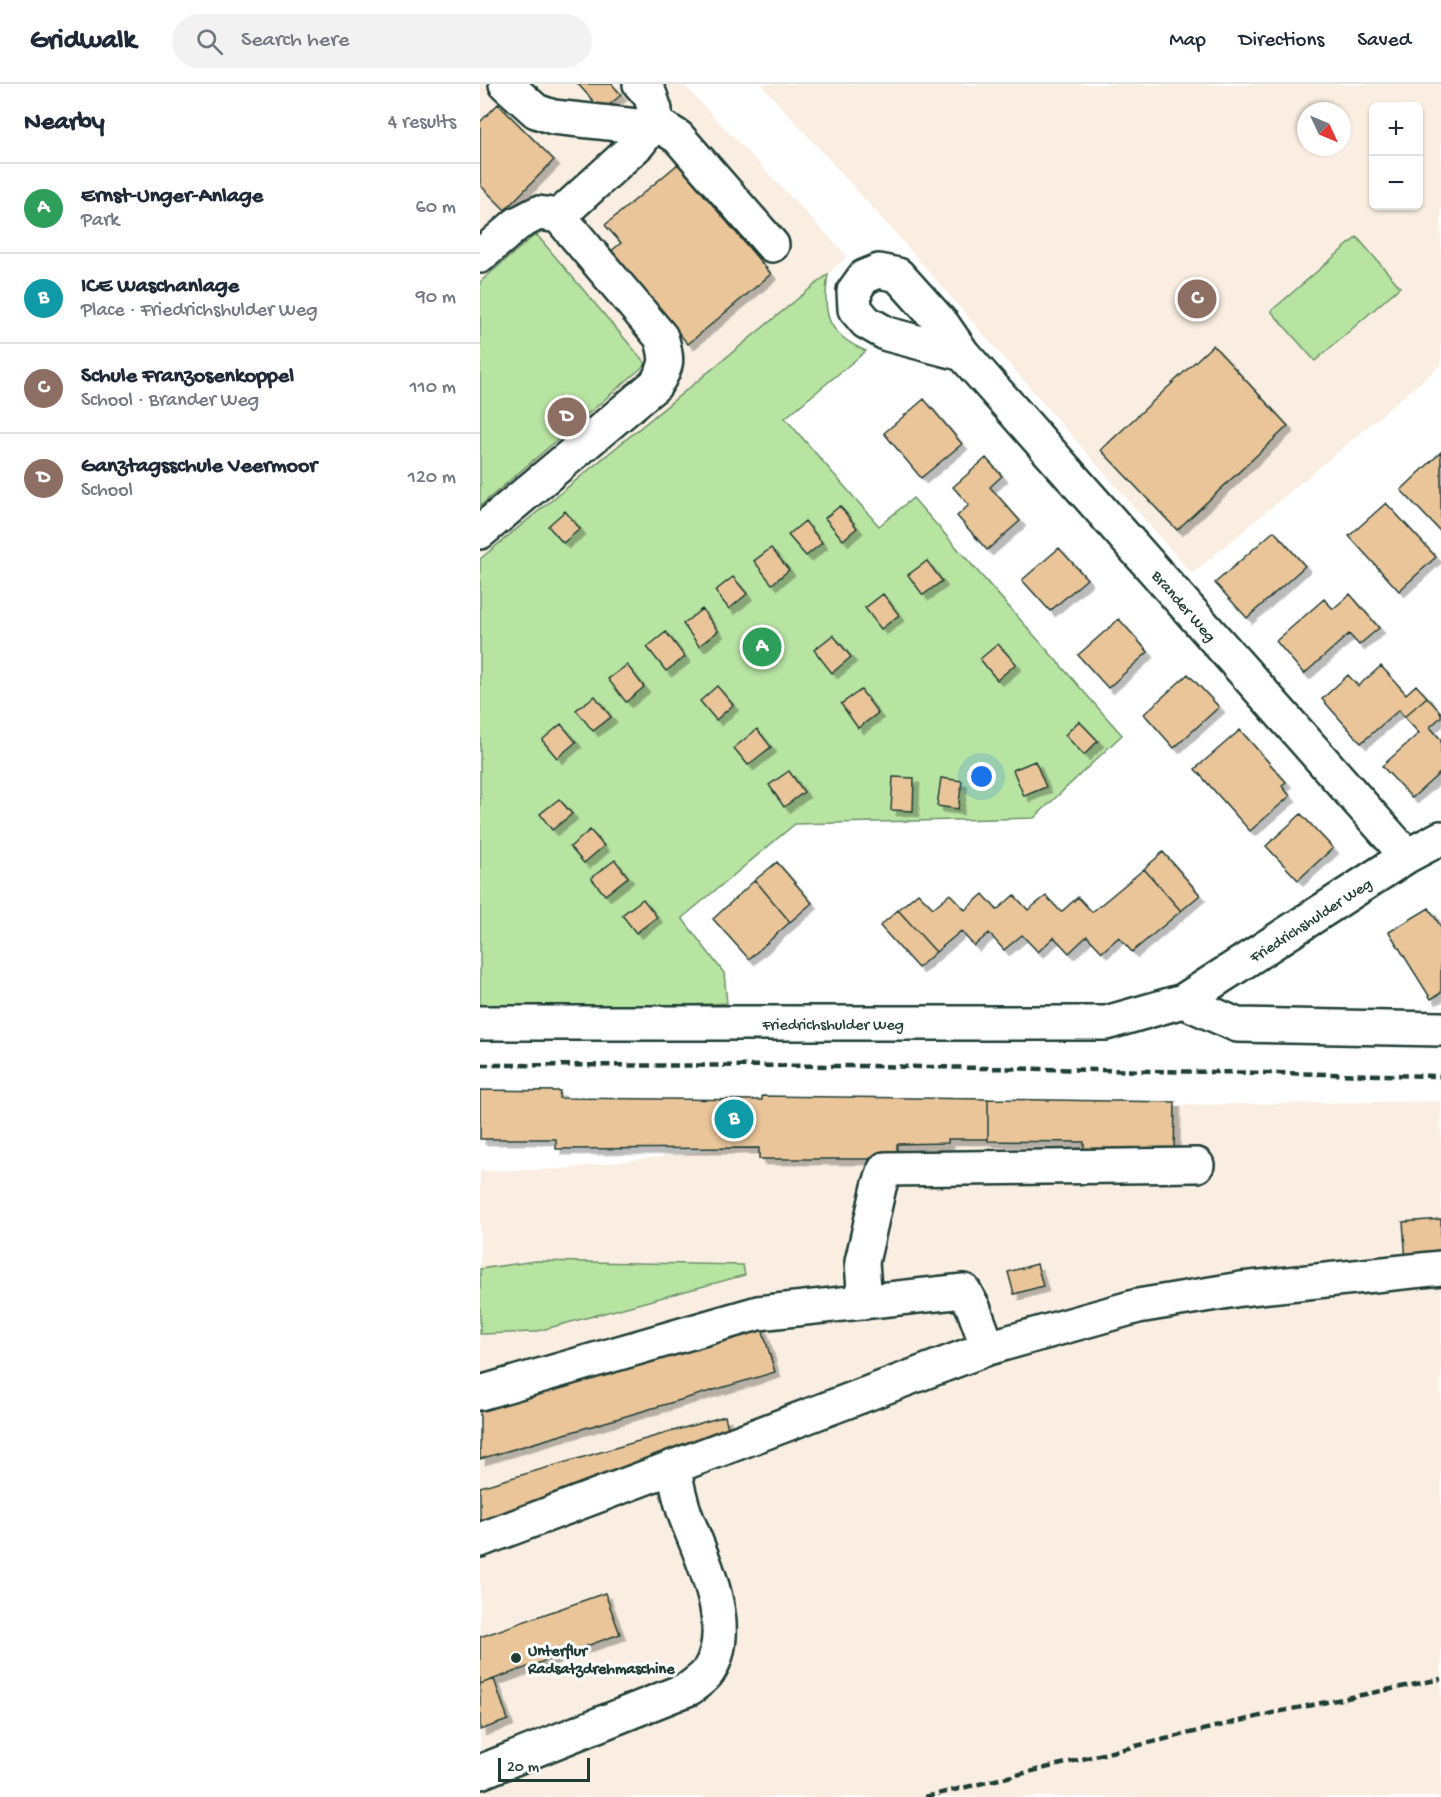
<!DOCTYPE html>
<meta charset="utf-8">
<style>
body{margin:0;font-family:"Gochi Hand",sans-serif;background:#f2f2f3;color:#1f2937}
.controls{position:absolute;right:18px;top:18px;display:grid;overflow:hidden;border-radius:9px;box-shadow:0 2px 4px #0004}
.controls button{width:54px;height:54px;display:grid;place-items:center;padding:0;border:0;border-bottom:2px solid #e0e1e3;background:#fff;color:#1f2937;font:30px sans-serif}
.compass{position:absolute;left:817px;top:18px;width:54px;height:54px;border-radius:50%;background:#fff;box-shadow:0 2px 4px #0004;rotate:134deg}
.scale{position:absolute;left:18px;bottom:15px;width:92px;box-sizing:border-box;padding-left:6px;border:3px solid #1f3d34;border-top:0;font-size:16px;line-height:21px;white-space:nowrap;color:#1f3d34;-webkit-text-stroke:4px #fff;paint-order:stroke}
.you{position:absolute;left:502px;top:693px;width:21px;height:21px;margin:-15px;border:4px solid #fff;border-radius:50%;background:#1a73e8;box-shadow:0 0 0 9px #1a73e833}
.badge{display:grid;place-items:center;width:39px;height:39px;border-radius:50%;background:#1f3d34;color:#fff;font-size:20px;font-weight:700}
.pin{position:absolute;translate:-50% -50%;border:3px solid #fff;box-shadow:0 2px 6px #0006}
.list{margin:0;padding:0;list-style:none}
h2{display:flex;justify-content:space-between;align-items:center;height:78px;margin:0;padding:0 24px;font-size:26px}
h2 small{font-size:20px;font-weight:400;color:#747a83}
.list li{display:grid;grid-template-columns:39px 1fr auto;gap:18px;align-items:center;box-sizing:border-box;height:90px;padding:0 24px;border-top:2px solid #e0e1e3}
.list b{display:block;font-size:22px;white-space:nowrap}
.list p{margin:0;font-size:20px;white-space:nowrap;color:#747a83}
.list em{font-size:20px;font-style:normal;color:#747a83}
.icon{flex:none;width:33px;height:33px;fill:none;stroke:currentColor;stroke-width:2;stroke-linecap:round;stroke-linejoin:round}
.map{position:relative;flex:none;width:961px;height:1713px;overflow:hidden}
header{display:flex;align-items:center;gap:36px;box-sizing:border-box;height:84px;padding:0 30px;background:#fff;border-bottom:2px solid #e0e1e3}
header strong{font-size:28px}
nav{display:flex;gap:33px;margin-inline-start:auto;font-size:21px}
.search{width:420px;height:54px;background:#f2f2f3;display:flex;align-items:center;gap:15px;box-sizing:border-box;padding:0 21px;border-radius:33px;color:#747a83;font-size:22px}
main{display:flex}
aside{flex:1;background:#fff}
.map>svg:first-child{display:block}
.built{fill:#f9eee1;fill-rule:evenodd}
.green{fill:#b8e4a2;stroke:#6c906b;stroke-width:1.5}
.building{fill:#eac59a;stroke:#1f3d34;stroke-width:1.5;filter:url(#shadow)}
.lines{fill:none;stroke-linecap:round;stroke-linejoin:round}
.minor-casing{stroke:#1f3d34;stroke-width:38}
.minor{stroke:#fff;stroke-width:33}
.rail{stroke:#1f3d34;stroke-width:4.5;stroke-dasharray:9 4.5;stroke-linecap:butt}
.poi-dot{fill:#1f3d34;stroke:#fff;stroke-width:2}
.labels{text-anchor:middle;stroke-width:6;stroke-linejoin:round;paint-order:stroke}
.street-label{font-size:16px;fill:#1f3d34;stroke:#fff}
.poi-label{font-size:16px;font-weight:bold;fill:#1f3d34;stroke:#fff;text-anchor:start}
</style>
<header>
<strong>Gridwalk</strong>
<div class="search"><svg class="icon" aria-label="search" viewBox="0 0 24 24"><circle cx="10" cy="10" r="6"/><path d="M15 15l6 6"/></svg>Search here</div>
<nav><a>Map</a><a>Directions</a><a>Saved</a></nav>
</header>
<main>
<aside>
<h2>Nearby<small>4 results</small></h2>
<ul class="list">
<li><span class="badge" style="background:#2e9e5b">A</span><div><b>Ernst-Unger-Anlage</b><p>Park</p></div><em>60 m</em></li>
<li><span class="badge" style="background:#0f9aa8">B</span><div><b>ICE Waschanlage</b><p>Place · Friedrichshulder Weg</p></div><em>90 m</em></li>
<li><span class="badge" style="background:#8d6e63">C</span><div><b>Schule Franzosenkoppel</b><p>School · Brander Weg</p></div><em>110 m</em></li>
<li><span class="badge" style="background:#8d6e63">D</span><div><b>Ganztagsschule Veermoor</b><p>School</p></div><em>120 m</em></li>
</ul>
</aside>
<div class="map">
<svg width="961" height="1713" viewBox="0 0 961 1713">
<defs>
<filter id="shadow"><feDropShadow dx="5.5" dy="5.5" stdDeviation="0" flood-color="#0004"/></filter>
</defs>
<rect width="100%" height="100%" fill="#fff"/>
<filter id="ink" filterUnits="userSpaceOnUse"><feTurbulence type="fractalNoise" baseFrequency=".0167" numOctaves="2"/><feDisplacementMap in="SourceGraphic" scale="12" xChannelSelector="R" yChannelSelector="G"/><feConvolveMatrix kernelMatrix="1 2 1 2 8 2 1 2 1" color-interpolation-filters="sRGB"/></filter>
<g filter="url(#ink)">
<path class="built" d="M 0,0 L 203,0 L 367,172 L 348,190 L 0,475 Z
M 281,0 L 961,0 L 961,281 L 712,490 L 416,150 ZM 894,22 L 938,22 L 938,122 L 894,122 ZM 826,27 L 862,27 L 862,63 L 826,63 Z
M 961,1017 L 961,1713 L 0,1713 L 0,1087 L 83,1085 L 576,1023 Z"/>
<path class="green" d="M 56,150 L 166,280 L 0,422 L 0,198 Z
M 877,153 L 920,203 L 835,277 L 791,227 Z
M 348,190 C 342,231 347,250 386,267 L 305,334 L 399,442 L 433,414 L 642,651 L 554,734 L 315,740 L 202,834 L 244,889 L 247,919 L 0,932 L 0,475 Z
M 55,1177 L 263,1181 L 265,1191 L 54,1248 L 0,1250 L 0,1185 Z"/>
<path class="building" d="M 98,0 L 132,0 L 141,11 L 122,27 Z
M 18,20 L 74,76 L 25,126 L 0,101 L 0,38 Z
M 198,80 L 291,190 L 208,260 L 130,168 L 141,159 L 125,141 Z
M 733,261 L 808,342 L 697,446 L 621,366 Z
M 444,315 L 482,360 L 441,394 L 404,349 Z
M 961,368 L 961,448 L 921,406 Z
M 506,374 L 522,392 L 510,403 L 540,437 L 507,466 L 477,432 L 489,421 L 473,403 Z
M 906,419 L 956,473 L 919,507 L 869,452 Z
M 360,422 L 377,444 L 363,456 L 345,434 Z
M 85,427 L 100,445 L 83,459 L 68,442 Z
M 325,437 L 342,459 L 326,472 L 308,451 Z
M 794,447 L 825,482 L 767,534 L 735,499 Z
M 291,464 L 309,486 L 292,500 L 274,477 Z
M 579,464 L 607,495 L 570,527 L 542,496 Z
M 447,477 L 462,497 L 443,511 L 428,491 Z
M 253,493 L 267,510 L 249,525 L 235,507 Z
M 403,510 L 419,531 L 401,545 L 385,524 Z
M 870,510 L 899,544 L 879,561 L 869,550 L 824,590 L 796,557 L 844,515 L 853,525 Z
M 222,525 L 238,547 L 219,562 L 203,540 Z
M 639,535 L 668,568 L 628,604 L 598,571 Z
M 186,548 L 205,573 L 186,587 L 167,563 Z
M 353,551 L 371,573 L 352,589 L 334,566 Z
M 518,560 L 536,580 L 517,596 L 500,575 Z
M 147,581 L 164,603 L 146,618 L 128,595 Z
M 901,582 L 926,610 L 936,601 L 947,613 L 924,633 L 919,626 L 881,659 L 842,615 L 868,591 L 878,602 Z
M 708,590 L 739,623 L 694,664 L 664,630 Z
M 237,602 L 253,621 L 236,636 L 220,617 Z
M 381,606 L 398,629 L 378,644 L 361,620 Z
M 115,612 L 131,633 L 113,647 L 96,626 Z
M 947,613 L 961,629 L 961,633 L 950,643 L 961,656 L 961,688 L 932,714 L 902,682 L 939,649 L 924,633 Z
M 599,637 L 618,657 L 604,671 L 585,651 Z
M 81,640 L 96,658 L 77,674 L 62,656 Z
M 277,645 L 291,663 L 268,681 L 254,664 Z
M 760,646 L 806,698 L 802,702 L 810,712 L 770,747 L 715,685 Z
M 555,677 L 566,703 L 544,712 L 533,686 Z
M 309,687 L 324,708 L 304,723 L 289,701 Z
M 413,693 L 434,694 L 433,727 L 411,726 Z
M 461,694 L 482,697 L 478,725 L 457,722 Z
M 79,715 L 92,730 L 72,746 L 60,730 Z
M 821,730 L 853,764 L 818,796 L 786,762 Z
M 110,746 L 124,762 L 104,779 L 90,763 Z
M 683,768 L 720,811 L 701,827 L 664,785 Z
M 135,776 L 148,793 L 125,811 L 111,794 Z
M 297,778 L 332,819 L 310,838 L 275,796 Z
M 664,785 L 701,827 L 652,868 L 639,853 L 622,868 L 607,852 L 589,869 L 574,853 L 558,868 L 542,851 L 524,866 L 509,849 L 494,862 L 481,847 L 456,868 L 418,826 L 438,809 L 453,824 L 470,810 L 485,826 L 503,810 L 517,826 L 534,811 L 548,826 L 566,812 L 581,828 L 598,813 L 612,828 Z
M 275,796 L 310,838 L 269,875 L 233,835 Z
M 163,815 L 177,833 L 156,849 L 142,831 Z
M 949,824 L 961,843 L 961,909 L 951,915 L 909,848 Z
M 418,826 L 456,868 L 438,884 L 400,842 Z
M 0,1006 L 80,1007 L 79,1014 L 282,1016 L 282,1012 L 508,1015 L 508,1055 L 468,1055 L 468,1059 L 417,1060 L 417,1075 L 279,1075 L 279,1064 L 76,1065 L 76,1055 L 0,1055 Z
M 508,1015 L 695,1018 L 694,1070 L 604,1070 L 604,1058 L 508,1057 Z
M 961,1135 L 961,1174 L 926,1177 L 923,1138 Z
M 557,1180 L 563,1202 L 534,1210 L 528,1188 Z
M 279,1234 L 295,1288 L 0,1375 L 0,1316 Z
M 245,1332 L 249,1348 L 0,1440 L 0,1403 Z
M 125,1509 L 140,1550 L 0,1600 L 0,1553 Z
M 14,1595 L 28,1636 L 0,1646 L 0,1600 Z"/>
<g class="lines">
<defs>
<path id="minor" d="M 26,0 L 56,27 L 73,33 L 185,45 L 198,53 L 292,161
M 79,132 L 158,60 L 172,42 L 175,26 L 170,11 L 160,0
M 0,172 L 37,140 L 58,129 L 79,132 L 181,253 C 188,275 188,282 175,301 L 0,448
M 483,270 L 407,250 L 386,238 L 375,225 L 374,207 L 384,193 L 399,187 L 418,191 L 463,241 L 483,270 L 927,772
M 703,917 L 757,941 L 961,945
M 0,939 L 626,939 L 703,917 L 927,772 L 961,754
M 385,1218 L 382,1178 L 399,1103 L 405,1085 L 717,1081
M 0,1309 L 278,1229 L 484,1207 L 493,1223 L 508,1264
M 0,1456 L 508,1264 L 658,1222 L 761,1205 L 961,1184
M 0,1688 L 210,1604 C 216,1599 224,1594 228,1588 C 257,1544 223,1477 206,1433 C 200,1417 197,1399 193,1383"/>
</defs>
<use href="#minor" class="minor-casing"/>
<use href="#minor" class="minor"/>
<path class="rail" d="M 0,981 L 391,982 L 961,992
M 445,1713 L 797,1628 L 961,1595"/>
</g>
</g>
<circle class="poi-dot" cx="36" cy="1574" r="6"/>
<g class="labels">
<g class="street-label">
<text transform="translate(705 521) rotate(49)" y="6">Brander Weg</text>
<text transform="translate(830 835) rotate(-33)" y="6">Friedrichshulder Weg</text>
<text x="353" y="945">Friedrichshulder Weg</text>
</g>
<g class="poi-label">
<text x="48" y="1571">Unterflur<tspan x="48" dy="18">Radsatzdrehmaschine</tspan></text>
</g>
</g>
</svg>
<div class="controls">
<button>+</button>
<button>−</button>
</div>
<svg class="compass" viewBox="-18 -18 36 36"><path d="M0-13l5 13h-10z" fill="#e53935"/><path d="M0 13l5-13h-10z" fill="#747a83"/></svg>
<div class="scale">20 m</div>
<div class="you"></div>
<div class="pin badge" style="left:282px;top:563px;background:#2e9e5b">A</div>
<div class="pin badge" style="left:254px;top:1035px;background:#0f9aa8">B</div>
<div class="pin badge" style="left:717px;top:215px;background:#8d6e63">C</div>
<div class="pin badge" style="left:87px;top:333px;background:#8d6e63">D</div>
</div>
</main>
